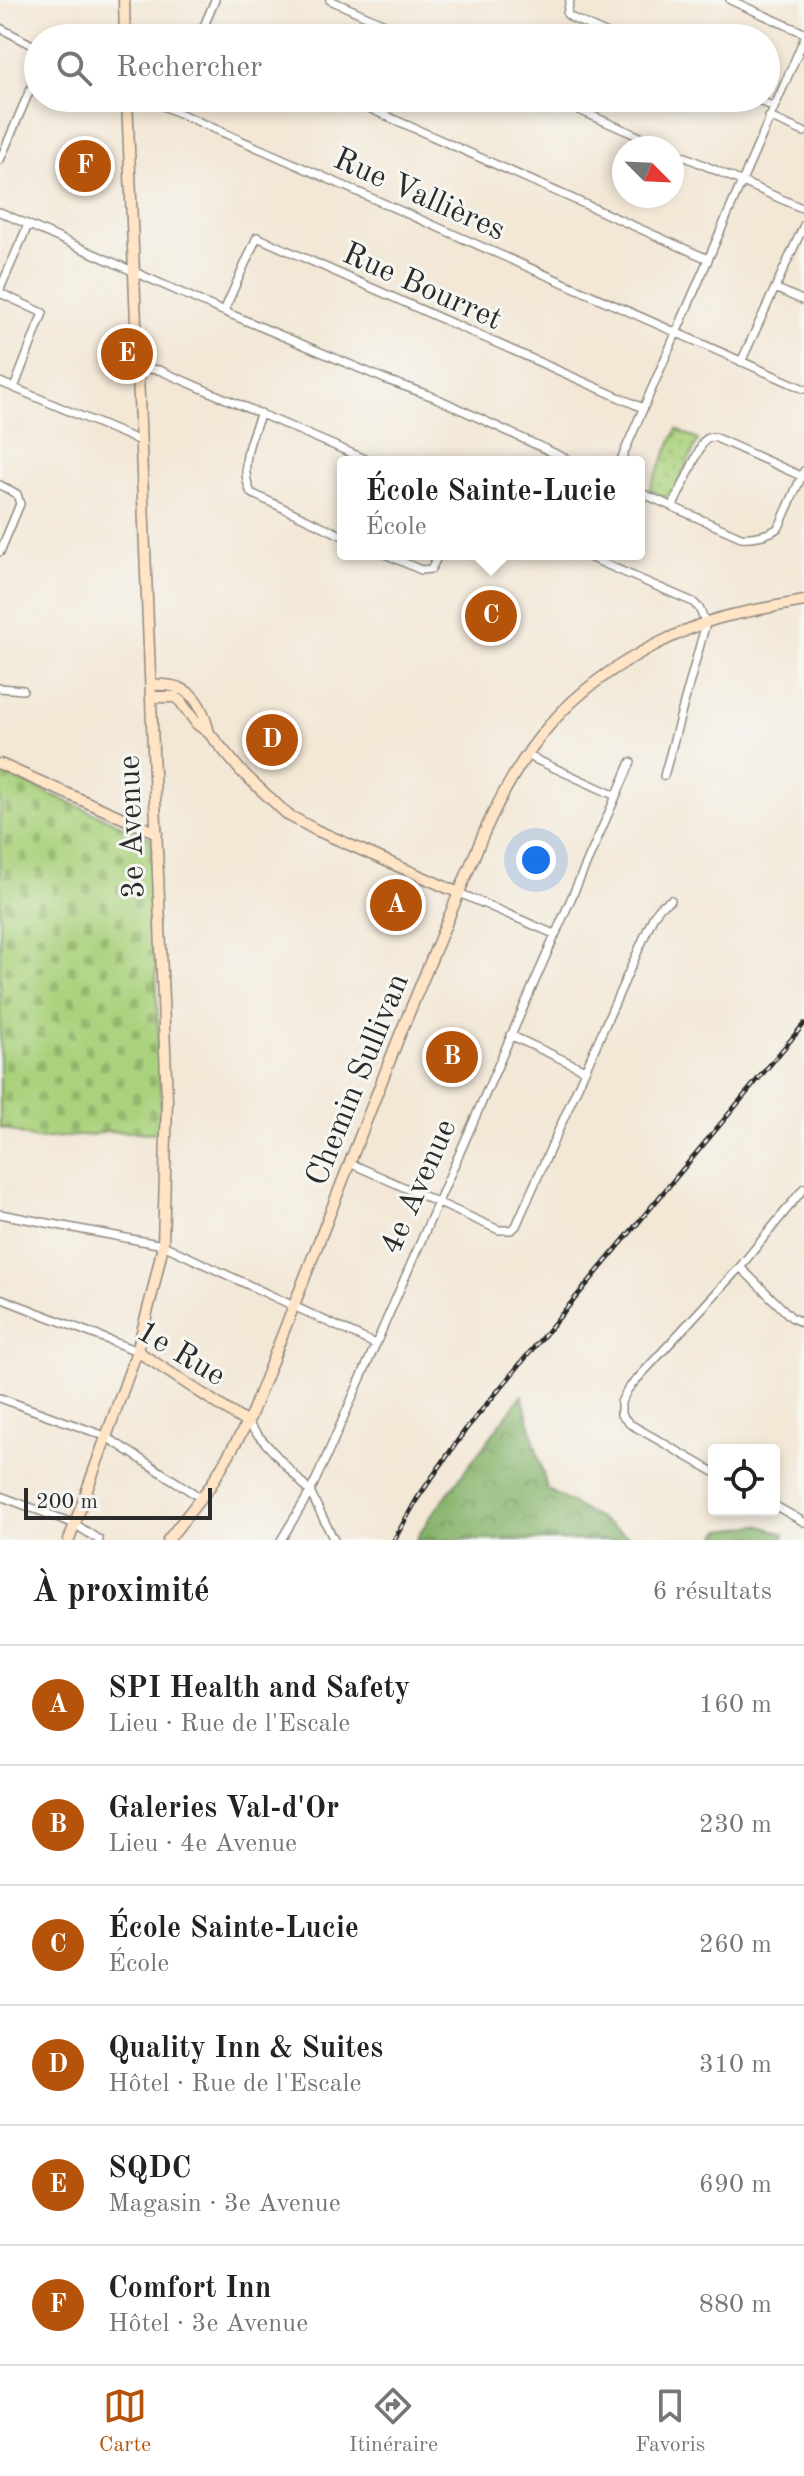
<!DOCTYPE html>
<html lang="fr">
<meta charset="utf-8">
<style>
body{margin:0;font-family:"Old Standard TT",serif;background:#f6f6f6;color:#222}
.controls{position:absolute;right:24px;bottom:24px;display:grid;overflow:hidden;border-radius:8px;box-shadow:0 4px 12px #0003}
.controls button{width:72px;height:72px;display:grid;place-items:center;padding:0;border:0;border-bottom:2px solid #e0e0e0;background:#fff;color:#222;font:40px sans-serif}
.compass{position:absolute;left:612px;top:136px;width:72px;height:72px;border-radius:50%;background:#fff;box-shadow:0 4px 12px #0003;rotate:114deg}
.scale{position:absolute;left:24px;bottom:20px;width:188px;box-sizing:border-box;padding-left:8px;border:4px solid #2b2b2b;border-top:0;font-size:22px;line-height:28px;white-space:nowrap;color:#2b2b2b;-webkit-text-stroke:6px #f6f6f2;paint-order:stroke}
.you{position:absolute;left:536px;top:860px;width:28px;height:28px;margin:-20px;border:6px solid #fff;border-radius:50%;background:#1a73e8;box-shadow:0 0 0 12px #1a73e833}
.badge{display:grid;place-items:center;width:52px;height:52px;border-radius:50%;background:#b45309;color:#fff;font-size:26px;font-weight:700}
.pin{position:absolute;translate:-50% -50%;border:4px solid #fff;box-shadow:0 2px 8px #0006}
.popup{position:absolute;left:337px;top:456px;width:308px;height:104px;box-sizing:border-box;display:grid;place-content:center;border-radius:8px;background:#fff;filter:drop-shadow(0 2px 6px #0005);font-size:26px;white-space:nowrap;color:#767676}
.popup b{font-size:30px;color:#222}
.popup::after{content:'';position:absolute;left:50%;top:100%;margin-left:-16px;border:16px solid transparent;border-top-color:#fff}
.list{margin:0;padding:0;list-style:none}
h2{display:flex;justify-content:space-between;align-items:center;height:104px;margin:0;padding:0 32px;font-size:34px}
h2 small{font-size:26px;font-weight:400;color:#767676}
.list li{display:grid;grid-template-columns:52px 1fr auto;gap:24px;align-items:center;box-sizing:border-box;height:120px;padding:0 32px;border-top:2px solid #e0e0e0}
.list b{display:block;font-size:30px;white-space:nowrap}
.list p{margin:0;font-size:26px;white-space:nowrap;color:#767676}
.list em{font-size:26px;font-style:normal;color:#767676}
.icon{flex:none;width:44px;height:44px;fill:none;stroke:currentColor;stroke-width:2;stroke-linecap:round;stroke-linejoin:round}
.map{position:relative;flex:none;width:804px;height:1540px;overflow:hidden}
.search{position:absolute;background:#fff;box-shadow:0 4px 12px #0003;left:24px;right:24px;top:24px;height:88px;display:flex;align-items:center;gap:20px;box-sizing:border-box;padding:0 28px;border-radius:44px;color:#767676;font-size:30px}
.sheet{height:824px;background:#fff}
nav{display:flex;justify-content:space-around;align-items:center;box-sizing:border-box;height:112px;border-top:2px solid #e0e0e0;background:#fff;font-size:22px;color:#767676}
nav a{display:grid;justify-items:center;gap:4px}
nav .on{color:#b45309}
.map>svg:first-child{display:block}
.forest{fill:url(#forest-crowns);stroke:#59704c;stroke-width:2}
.cemetery{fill:url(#cemetery-stones);stroke:#6a7e54;stroke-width:2}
.park{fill:url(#park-dots);stroke:#6a7e54;stroke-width:2}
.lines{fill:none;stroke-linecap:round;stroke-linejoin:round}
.street-casing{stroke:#8f8980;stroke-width:10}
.secondary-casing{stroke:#8f8980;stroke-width:13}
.street{stroke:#fff;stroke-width:7}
.secondary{stroke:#ffe4c6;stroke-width:10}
.rail-casing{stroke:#2b2b2b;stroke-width:5}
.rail{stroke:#f6f6f2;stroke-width:2;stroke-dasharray:6;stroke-linecap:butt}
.labels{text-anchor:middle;stroke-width:6;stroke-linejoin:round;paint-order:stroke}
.street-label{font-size:32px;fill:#2b2b2b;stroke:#f6f6f2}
</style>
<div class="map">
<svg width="804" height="1540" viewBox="0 0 804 1540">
<defs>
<pattern id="forest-crowns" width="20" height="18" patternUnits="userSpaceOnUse" patternTransform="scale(2)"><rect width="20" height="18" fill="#87b46c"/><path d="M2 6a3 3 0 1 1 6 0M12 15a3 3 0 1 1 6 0" fill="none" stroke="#6f9359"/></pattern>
<pattern id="cemetery-stones" width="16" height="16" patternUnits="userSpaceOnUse" patternTransform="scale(2)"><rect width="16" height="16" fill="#aad27d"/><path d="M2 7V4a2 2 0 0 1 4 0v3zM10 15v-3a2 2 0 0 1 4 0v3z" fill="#92b46c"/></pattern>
<pattern id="park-dots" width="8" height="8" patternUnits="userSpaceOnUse" patternTransform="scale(2)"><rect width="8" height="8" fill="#aad27d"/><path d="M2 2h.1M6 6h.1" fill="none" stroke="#92b46c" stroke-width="1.8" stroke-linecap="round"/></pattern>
</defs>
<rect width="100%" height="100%" fill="#f6f6f2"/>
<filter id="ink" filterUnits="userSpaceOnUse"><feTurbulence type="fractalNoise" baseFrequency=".0125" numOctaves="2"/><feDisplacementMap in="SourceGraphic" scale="16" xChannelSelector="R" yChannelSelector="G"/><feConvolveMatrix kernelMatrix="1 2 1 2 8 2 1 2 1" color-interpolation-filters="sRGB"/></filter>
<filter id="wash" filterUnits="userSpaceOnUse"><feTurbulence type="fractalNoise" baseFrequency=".006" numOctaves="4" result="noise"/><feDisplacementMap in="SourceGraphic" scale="32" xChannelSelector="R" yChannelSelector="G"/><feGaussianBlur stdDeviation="1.8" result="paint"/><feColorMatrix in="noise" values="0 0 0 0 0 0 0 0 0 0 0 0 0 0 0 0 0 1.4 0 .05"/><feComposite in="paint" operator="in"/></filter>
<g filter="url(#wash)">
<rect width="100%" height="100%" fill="#f3e7d5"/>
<path class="forest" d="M 522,1395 L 547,1489 L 635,1540 L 416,1540 L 428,1520 Z
M 759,1525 L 785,1534 L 783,1540 L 714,1540 L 721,1530 Z"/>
<path class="cemetery" d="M 0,772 L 151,838 L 162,1133 L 106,1131 L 92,1135 L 35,1139 L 0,1127 Z"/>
<path class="park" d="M 677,429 L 698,440 L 672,496 L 665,497 L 649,490 Z"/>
</g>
<g filter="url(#ink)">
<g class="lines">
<defs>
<path id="street" d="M 330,0 L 416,38
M 570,0 L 567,14 L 572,18 L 616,38
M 730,0 L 804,33
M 0,28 L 38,48
M 211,38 L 201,33 L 215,0
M 145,98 L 804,389
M 346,98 L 708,259
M 552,98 L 665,148
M 754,98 L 774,107
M 769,117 L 804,132
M 672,151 L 804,209
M 0,160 L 38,71
M 0,212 L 211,306 L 387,380 L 434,397 L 573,462
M 775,288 L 804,301
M 0,289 L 28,225
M 0,293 L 43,313 L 14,388
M 224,311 L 257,237 L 643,408
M 741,362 L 804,225
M 137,368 L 159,370 L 372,462
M 0,382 L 140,441
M 261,413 C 250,439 239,466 251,493 L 343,536
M 620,462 L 804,39
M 0,485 L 17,494 L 20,504 L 0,552
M 639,492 L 741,537 C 753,538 770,535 779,527 L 804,471
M 673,506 L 703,442 L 708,438 L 714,437 L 801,476
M 385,554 L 421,570 L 431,569 L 439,554
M 582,554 L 693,602 L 699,608 L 706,623 L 664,776
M 0,688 L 23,690
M 526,755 L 616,796
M 459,893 L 554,934
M 510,1035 L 585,1070
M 350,1163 L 499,1230 L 511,1230 L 516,1226 L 654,915 L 661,906 L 671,900
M 0,1214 L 163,1245 L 375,1344
M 740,1267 L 791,1317 L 804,1324
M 0,1298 L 137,1351
M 0,1398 L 105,1436 L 201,1498
M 247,1423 L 310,1492 L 334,1540
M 714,1472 L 630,1424 L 621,1415 L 621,1402 L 628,1389 L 740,1267 L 804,1188
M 0,1496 L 75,1524 L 99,1540
M 774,1505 L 804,1522
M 281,1540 L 310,1492 L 325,1460 L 631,762"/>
<path id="secondary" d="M 124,0 L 125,38
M 151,685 C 188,682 201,698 209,733
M 151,697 L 175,697 L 180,701 L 197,724 L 209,733 L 241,771 L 288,815 L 316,830 L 459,893
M 0,764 L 157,833
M 137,1351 L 247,1423
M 69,1540 L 137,1351 L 153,1290 L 163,1245 L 167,1100 L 127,98
M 168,1540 L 211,1485 L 249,1420 L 399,1037 L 483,835 C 523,745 568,689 657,644 C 677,634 698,624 720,618 C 747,611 776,606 804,601"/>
</defs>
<use href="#street" class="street-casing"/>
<use href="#secondary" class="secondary-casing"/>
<use href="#street" class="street"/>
<use href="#secondary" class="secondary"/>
<defs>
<path id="rail" d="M 394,1540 L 417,1499 L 466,1429 L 804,1024"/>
</defs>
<use href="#rail" class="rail-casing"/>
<use href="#rail" class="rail"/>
</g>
</g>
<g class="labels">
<g class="street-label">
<text transform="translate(420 193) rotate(24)" y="11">Rue Vallières</text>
<text transform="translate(423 285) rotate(24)" y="11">Rue Bourret</text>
<text transform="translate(130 827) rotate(-92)" y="11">3e Avenue</text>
<text transform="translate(356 1079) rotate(-68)" y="11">Chemin Sullivan</text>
<text transform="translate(417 1186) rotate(-66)" y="11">4e Avenue</text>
<text transform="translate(182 1352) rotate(31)" y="11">1e Rue</text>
</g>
</g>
</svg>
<div class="controls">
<button><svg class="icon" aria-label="locate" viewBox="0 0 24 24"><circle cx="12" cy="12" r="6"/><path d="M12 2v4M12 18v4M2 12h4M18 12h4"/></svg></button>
</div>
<svg class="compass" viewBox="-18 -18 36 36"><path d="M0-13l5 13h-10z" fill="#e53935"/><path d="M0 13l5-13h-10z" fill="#767676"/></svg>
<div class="scale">200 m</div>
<div class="you"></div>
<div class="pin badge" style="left:396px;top:905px">A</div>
<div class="pin badge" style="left:452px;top:1057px">B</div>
<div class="pin badge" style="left:491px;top:616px">C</div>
<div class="popup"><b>École Sainte-Lucie</b>École</div>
<div class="pin badge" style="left:272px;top:740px">D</div>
<div class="pin badge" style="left:127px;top:354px">E</div>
<div class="pin badge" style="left:85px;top:166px">F</div>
<div class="search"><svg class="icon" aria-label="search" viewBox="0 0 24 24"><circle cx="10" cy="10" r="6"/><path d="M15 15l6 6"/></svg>Rechercher</div>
</div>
<section class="sheet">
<h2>À proximité<small>6 résultats</small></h2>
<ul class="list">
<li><span class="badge">A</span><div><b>SPI Health and Safety</b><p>Lieu · Rue de l'Escale</p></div><em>160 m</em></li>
<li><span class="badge">B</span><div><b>Galeries Val-d'Or</b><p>Lieu · 4e Avenue</p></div><em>230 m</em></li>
<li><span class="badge">C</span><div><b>École Sainte-Lucie</b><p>École</p></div><em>260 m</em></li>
<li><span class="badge">D</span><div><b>Quality Inn &amp; Suites</b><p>Hôtel · Rue de l'Escale</p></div><em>310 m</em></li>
<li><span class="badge">E</span><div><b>SQDC</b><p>Magasin · 3e Avenue</p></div><em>690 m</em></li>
<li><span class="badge">F</span><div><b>Comfort Inn</b><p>Hôtel · 3e Avenue</p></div><em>880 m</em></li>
</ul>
</section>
<nav>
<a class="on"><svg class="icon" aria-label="map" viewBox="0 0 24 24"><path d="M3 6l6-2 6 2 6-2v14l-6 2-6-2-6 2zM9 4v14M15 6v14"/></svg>Carte</a>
<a><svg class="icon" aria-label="directions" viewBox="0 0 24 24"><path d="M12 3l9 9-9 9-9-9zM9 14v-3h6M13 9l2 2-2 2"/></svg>Itinéraire</a>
<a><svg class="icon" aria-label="saved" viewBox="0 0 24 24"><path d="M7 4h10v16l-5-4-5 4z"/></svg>Favoris</a>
</nav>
